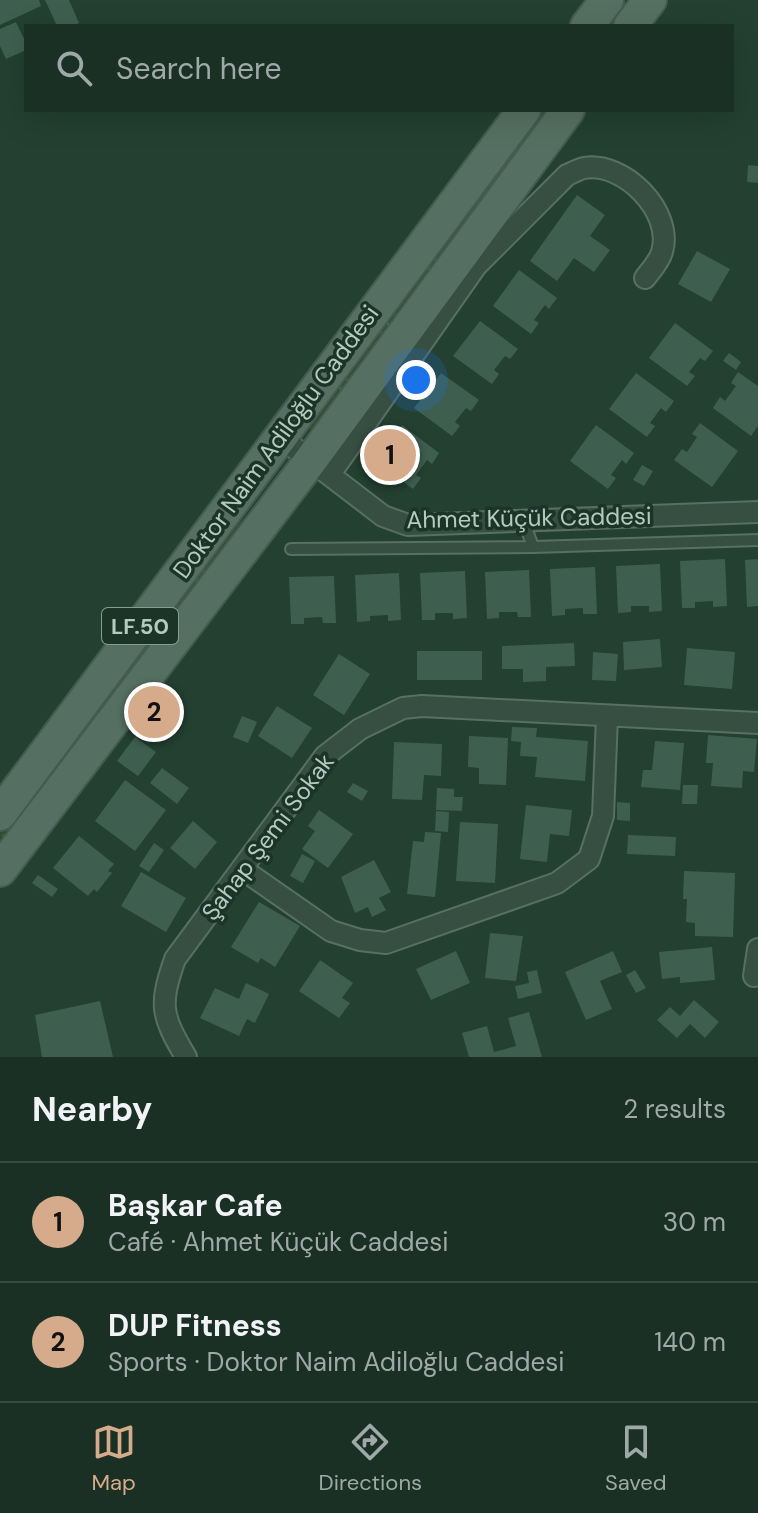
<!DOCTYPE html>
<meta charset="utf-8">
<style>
body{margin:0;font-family:"DM Sans",sans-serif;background:#273c32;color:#f1f3f6}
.you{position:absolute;left:416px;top:380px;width:28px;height:28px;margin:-20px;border:6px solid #fff;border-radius:50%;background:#1a73e8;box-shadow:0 0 0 12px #1a73e833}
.badge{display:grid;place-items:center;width:52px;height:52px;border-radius:50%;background:#d6ab8b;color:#111;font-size:26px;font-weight:700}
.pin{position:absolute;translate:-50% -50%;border:4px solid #fff;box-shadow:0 2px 8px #0006}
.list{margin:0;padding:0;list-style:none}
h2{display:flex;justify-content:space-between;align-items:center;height:104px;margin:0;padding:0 32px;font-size:34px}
h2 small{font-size:26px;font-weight:400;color:#9fa9a7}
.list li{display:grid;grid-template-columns:52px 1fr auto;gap:24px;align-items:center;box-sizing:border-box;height:120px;padding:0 32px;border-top:2px solid #384b42}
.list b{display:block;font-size:30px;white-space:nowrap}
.list p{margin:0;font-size:26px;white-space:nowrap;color:#9fa9a7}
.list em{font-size:26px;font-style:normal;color:#9fa9a7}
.icon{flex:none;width:44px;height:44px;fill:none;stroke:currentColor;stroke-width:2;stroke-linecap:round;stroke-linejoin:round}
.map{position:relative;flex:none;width:758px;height:1057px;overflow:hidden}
.search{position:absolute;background:#1a3025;box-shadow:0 8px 32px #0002;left:24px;right:24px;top:24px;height:88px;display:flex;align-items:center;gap:20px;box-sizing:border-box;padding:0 28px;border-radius:0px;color:#9fa9a7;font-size:30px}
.sheet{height:344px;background:#1a3025}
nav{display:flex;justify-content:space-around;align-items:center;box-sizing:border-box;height:112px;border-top:2px solid #384b42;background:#1a3025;font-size:22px;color:#9fa9a7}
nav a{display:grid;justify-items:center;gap:4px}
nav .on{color:#d6ab8b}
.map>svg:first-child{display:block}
.grass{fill:url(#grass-dots)}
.building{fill:#3e5f50}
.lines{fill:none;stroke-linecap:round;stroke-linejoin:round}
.service-casing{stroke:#586f64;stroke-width:14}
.minor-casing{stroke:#586f64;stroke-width:24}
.primary-casing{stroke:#435b50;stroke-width:36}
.service{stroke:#374f43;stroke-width:10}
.minor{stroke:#374f43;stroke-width:20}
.primary{stroke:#557062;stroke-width:32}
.labels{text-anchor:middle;stroke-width:7;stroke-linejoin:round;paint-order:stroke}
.shield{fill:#1c3428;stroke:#869d92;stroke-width:2}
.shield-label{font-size:22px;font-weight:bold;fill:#b3cac0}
.street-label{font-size:24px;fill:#b3cac0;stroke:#1c3428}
</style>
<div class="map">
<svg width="758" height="1057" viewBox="0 0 758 1057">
<defs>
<pattern id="grass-dots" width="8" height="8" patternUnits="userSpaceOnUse" patternTransform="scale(2)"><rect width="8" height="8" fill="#324c2e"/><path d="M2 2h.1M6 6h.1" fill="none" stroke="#4d644a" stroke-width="1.8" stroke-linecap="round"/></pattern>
</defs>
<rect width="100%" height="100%" fill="#234031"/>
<path class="grass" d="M 537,110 L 554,110 L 313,430 L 305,428 Z
M 256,510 L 0,850 L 0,833 L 234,526 Z"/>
<path class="building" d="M 0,0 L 39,0 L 41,6 L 0,25 Z
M 45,0 L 69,0 L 79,23 L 72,26 L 57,26 Z
M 16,22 L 26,43 L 26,50 L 6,59 L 0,46 L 0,29 Z
M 748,165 L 758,166 L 758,183 L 747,182 Z
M 577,195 L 605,215 L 590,236 L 610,250 L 594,272 L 574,258 L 557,281 L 530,261 Z
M 697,251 L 730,269 L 711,302 L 678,284 Z
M 519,270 L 557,298 L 549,309 L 545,305 L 534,320 L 539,323 L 531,334 L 493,306 Z
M 480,321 L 518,349 L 510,359 L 505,356 L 494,370 L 499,374 L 492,384 L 453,356 Z
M 675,323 L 713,351 L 705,361 L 700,358 L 689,372 L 695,376 L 687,386 L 649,358 Z
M 729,353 L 741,362 L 736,370 L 723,361 Z
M 738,372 L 758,386 L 758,426 L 751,436 L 713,408 L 720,397 L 725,401 L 736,386 L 731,383 Z
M 441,373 L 479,400 L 471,411 L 466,408 L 455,422 L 460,426 L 452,436 L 414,408 Z
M 636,373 L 674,401 L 666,412 L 661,408 L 650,423 L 655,426 L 647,437 L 609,409 Z
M 700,423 L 738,451 L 712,487 L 674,460 L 682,449 L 687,452 L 697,437 L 692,434 Z
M 402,425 L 439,453 L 432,464 L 427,460 L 416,475 L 421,478 L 413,489 L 375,461 Z
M 596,425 L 634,453 L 626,464 L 622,460 L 611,475 L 616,478 L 608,489 L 570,461 Z
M 642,465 L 653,471 L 644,486 L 633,480 Z
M 725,559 L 727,606 L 713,607 L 713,601 L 695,602 L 695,608 L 682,608 L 680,561 Z
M 758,559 L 758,606 L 747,607 L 745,560 Z
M 660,564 L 662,611 L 649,612 L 649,606 L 631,606 L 631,612 L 618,613 L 616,566 Z
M 595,567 L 597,614 L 583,614 L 583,608 L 565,609 L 565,615 L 552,616 L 550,569 Z
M 529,570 L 531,617 L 518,617 L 517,612 L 499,612 L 499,618 L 487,619 L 485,572 Z
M 465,571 L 467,618 L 453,619 L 453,613 L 435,613 L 435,620 L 422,620 L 420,573 Z
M 399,573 L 401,620 L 388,621 L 388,615 L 370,616 L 370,621 L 357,622 L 355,575 Z
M 334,576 L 336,623 L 323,623 L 322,617 L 304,618 L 304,624 L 291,624 L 289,577 Z
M 660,639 L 662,667 L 624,670 L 623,642 Z
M 574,643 L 575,666 L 546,667 L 546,681 L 523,682 L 523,669 L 502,669 L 502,646 Z
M 687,648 L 735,652 L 732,689 L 684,685 Z
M 417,651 L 482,651 L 482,680 L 417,680 Z
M 593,652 L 618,654 L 616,681 L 592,680 Z
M 339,654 L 370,674 L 344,715 L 313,695 Z
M 277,706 L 312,728 L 292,758 L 258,736 Z
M 242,716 L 257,722 L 248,743 L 233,737 Z
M 512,727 L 537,728 L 536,737 L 588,741 L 585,781 L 535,777 L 537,757 L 520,756 L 521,742 L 511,741 Z
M 708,735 L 757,739 L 754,772 L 743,771 L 742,788 L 711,786 L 713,763 L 706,763 Z
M 469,736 L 508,738 L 506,785 L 479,784 L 479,768 L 468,767 Z
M 135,737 L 156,752 L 138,776 L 117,761 Z
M 655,741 L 684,743 L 680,790 L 641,787 L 643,770 L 652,770 Z
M 394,742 L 442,744 L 441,776 L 424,775 L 422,800 L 392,799 Z
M 162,768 L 189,788 L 177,804 L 150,783 Z
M 125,780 L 166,810 L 135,851 L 95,821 Z
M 353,783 L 368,791 L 362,801 L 347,792 Z
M 683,785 L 698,785 L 697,804 L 682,804 Z
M 437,788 L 454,789 L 454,797 L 463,797 L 462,811 L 436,810 Z
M 617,802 L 630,803 L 630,821 L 617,820 Z
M 526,805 L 572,810 L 569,836 L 550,834 L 547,862 L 520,859 Z
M 319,810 L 353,834 L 328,868 L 302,849 L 315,831 L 308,826 Z
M 436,811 L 449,812 L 448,832 L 435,831 Z
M 193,821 L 217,842 L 195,869 L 170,848 Z
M 460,822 L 498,824 L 495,883 L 456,881 Z
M 425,832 L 441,833 L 435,897 L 407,894 L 413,841 L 424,842 Z
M 628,835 L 676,837 L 675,856 L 627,854 Z
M 79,836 L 114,864 L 108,871 L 112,873 L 97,892 L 94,889 L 88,896 L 53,868 Z
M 154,843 L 164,850 L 149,872 L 139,866 Z
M 302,854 L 315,861 L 303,883 L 290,876 Z
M 374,860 L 391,892 L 379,898 L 386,910 L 372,917 L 368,907 L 355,913 L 341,877 Z
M 684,871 L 735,873 L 733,937 L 695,936 L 695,923 L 686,922 L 687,899 L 683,899 Z
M 141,872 L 186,898 L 166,932 L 121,906 Z
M 38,875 L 58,889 L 52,897 L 32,883 Z
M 259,902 L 300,926 L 275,967 L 261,958 L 258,963 L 231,947 Z
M 490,933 L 523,936 L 516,981 L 485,978 Z
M 712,947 L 715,980 L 680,983 L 680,977 L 662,979 L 659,952 Z
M 456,951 L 470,983 L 431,1000 L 416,969 Z
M 613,951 L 622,972 L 600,981 L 612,1009 L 586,1020 L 565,972 Z
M 320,960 L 353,983 L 342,998 L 350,1003 L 339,1018 L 299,991 Z
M 537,970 L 542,993 L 518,999 L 515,986 L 529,983 L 527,972 Z
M 635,970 L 646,988 L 636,993 L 626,975 Z
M 246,983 L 269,994 L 255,1023 L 247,1019 L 239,1036 L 200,1018 L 215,988 L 239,999 Z
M 694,1000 L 719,1022 L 705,1038 L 690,1024 L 677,1038 L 657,1020 L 670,1007 L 680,1016 Z
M 100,1001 L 113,1057 L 42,1057 L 35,1015 Z
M 529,1012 L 542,1057 L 469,1057 L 462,1033 L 487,1026 L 494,1052 L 516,1046 L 508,1018 Z"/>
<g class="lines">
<defs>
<path id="service" d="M 523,519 L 533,547
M 291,549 L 533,547 L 758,540"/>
<path id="minor" d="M 280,437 L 383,516 L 408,525 L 758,512
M 330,474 L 476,266 L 567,175 C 572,173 579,169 584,168 C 624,161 674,212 662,252 C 659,262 651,270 645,278
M 242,869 L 331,931 L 360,940 L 386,943 L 557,883 L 589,859 L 603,816 L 607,716
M 754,976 L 758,949
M 186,1057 C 161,1015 159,1005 175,959 L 325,756 L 360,729 L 403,708 L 422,706 L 758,723"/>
<path id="primary" d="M 587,26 L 607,0
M 630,26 L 650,0
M 0,814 L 524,110
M 0,870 L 311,460 L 568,110"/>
</defs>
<use href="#service" class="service-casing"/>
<use href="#minor" class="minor-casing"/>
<use href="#primary" class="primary-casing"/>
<use href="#service" class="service"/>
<use href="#minor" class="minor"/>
<use href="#primary" class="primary"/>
</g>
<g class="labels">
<rect class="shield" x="102" y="608" width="76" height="36" rx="6"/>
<g class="shield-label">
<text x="140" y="634">LF.50</text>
</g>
<g class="street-label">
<text transform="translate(276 442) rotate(-54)" y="8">Doktor Naim Adiloğlu Caddesi</text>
<text transform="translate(529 518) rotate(-1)" y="8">Ahmet Küçük Caddesi</text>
<text transform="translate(268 837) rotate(-53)" y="8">Şahap Şemi Sokak</text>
</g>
</g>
</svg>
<div class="you"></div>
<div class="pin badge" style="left:390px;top:455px">1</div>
<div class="pin badge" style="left:154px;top:712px">2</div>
<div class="search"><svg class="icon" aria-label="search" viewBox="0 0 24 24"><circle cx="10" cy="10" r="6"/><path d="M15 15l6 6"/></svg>Search here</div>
</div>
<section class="sheet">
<h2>Nearby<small>2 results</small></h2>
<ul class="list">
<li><span class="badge">1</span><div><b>Başkar Cafe</b><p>Café · Ahmet Küçük Caddesi</p></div><em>30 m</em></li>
<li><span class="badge">2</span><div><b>DUP Fitness</b><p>Sports · Doktor Naim Adiloğlu Caddesi</p></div><em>140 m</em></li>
</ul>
</section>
<nav>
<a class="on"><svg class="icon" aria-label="map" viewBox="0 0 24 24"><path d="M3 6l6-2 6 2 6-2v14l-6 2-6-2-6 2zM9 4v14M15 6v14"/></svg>Map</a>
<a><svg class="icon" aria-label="directions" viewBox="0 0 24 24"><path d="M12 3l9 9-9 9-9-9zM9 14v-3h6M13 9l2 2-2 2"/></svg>Directions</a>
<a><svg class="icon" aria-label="saved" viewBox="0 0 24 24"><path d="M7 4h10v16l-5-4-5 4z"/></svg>Saved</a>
</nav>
